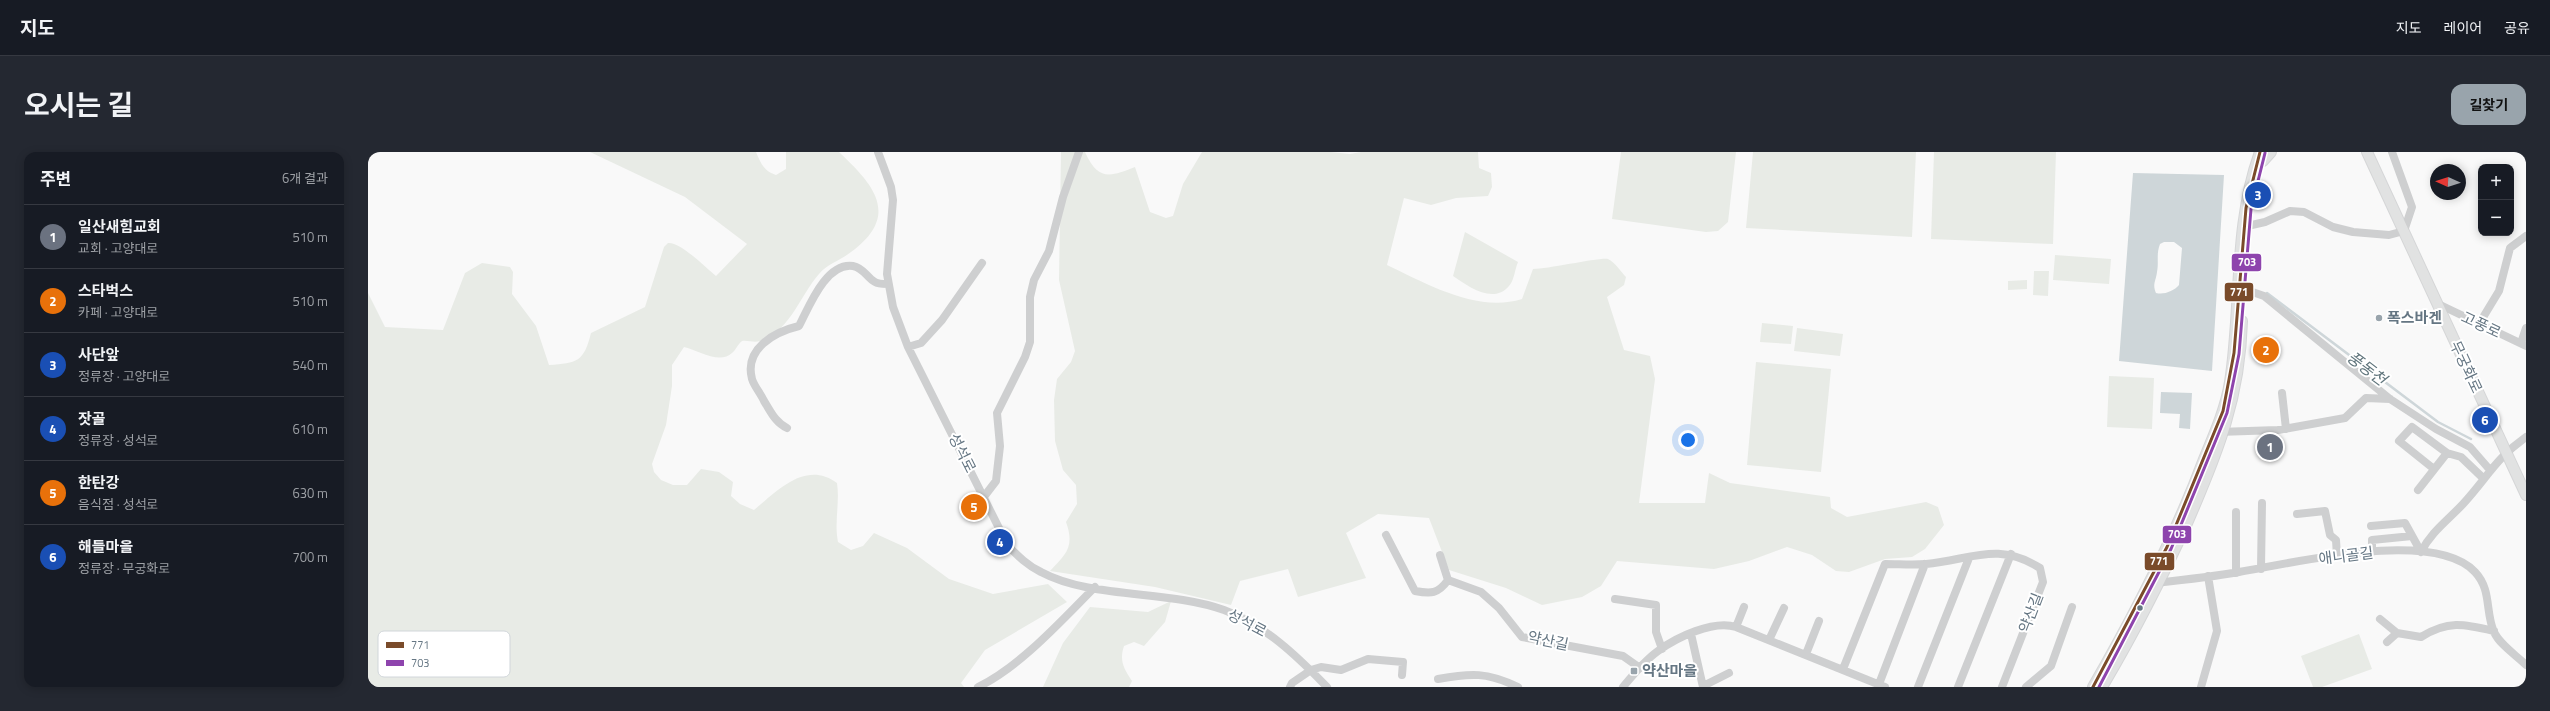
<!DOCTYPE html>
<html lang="ko">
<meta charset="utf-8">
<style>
body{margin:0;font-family:"Titillium Web","Noto Sans KR",sans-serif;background:#242831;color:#f1f3f6}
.controls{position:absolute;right:12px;top:12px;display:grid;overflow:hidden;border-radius:8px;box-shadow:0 2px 10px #0003}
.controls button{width:36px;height:36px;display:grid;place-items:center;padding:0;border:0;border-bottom:1px solid #363941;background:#171b24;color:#f1f3f6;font:20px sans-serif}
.compass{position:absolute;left:2062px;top:12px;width:36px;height:36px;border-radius:50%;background:#171b24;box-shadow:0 2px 10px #0003;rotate:273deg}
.you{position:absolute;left:1320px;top:288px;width:14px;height:14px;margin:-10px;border:3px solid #fff;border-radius:50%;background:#1a73e8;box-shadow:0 0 0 6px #1a73e833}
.badge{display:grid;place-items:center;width:26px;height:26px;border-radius:50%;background:#99a4ac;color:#fff;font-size:13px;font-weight:700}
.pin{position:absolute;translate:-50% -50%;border:2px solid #fff;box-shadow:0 1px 4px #0006}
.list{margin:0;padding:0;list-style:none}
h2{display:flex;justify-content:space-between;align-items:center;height:52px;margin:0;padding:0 16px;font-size:17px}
h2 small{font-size:13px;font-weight:400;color:#9ea1a6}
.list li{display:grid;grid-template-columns:26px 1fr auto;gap:12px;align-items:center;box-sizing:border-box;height:64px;padding:0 16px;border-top:1px solid #363941}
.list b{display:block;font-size:15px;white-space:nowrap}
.list p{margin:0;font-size:13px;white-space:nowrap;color:#9ea1a6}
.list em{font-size:13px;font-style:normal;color:#9ea1a6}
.map{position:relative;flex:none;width:2158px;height:535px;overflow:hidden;border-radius:12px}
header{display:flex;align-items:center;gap:24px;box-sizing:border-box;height:56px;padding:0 20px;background:#171b24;border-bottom:1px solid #363941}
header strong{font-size:19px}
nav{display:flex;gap:22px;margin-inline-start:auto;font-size:14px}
.intro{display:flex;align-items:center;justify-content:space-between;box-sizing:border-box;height:96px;padding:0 24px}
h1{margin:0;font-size:28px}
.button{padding:10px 18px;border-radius:12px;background:#99a4ac;color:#111;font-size:14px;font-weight:700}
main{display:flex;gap:24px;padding:0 24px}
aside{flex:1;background:#171b24;border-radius:12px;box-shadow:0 2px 10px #0003}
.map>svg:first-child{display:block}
.green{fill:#e8ebe6}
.water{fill:#ced6d9;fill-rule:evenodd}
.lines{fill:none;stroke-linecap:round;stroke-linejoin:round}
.stream{stroke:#ced6d9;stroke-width:2.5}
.major-casing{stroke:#d5d6d7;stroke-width:12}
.minor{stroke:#cecfd0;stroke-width:8}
.major{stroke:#e1e2e2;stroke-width:10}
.bus-1-casing{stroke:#fff;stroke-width:6}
.bus-2-casing{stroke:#fff;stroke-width:6}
.bus-1{stroke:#7a4b2a;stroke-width:3}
.bus-2{stroke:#8e44ad;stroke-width:3}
.poi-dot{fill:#99a4ac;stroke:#fff;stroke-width:1.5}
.bus-dot{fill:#657683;stroke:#fff;stroke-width:1.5}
.labels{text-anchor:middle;stroke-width:4;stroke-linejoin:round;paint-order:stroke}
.poi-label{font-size:15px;font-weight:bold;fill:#657683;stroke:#fff;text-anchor:start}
.street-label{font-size:15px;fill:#657683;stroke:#fff}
.water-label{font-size:16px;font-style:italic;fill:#60757c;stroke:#fff}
.key{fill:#fff;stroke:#d1d6da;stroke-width:1}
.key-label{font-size:11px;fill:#657683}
.line-badge{stroke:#fff;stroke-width:1.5}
.badge-label{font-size:11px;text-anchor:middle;font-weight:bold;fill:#fff}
</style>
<header>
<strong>지도</strong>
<nav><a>지도</a><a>레이어</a><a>공유</a></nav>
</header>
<div class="intro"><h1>오시는 길</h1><a class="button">길찾기</a></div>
<main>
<aside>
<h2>주변<small>6개 결과</small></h2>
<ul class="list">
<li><span class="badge" style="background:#6b7280">1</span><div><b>일산새힘교회</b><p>교회 · 고양대로</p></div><em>510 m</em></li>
<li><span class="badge" style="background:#e8710a">2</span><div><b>스타벅스</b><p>카페 · 고양대로</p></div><em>510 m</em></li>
<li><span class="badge" style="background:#1a4fb4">3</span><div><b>사단앞</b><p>정류장 · 고양대로</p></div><em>540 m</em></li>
<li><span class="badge" style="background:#1a4fb4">4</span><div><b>잣골</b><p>정류장 · 성석로</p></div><em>610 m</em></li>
<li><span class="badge" style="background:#e8710a">5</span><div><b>한탄강</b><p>음식점 · 성석로</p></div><em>630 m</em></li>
<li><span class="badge" style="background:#1a4fb4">6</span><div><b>해들마을</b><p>정류장 · 무궁화로</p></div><em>700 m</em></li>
</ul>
</aside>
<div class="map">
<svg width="2158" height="535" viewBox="0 0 2158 535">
<rect width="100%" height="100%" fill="#f9f9f9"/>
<path class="green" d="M 222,0 L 388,0 C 393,12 396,19 408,23 L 418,17 L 418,0 L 471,0 C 506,33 533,63 483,100 C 472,109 460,111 451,122 C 431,145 423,178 392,189 C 386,191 380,188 374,189 C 369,193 368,198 364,201 C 352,213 329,198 316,195 L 304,213 L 304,234 L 298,273 L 284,312 L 286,320 L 293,328 L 305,333 L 319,333 L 333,317 L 351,320 L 365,330 L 363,344 L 372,352 L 386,358 C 410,338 438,308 469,331 C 472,351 466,370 470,390 L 483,398 L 495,394 L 506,381 L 539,396 L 581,427 L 625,442 L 680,432 L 699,450 L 617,498 L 593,531 L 596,535 L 0,535 L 0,141 L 17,175 L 75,178 L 97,121 L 114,111 L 142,115 L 145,120 L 144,142 L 168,174 L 181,213 C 209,211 216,210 223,181 L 277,155 L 296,95 L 300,91 C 313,90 338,116 348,124 L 379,92 L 317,45 Z
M 693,0 L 717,0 C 730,29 742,25 767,15 L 782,60 L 798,66 L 805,64 L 815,32 L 834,0 L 963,0 L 982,2 L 993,0 L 1110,0 L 1111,16 L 1123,21 L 1124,35 L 1120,44 L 1088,46 L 1063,53 L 1036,46 L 1019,113 C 1059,132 1109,161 1154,147 L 1165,117 C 1180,117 1233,105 1240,107 C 1247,110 1253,120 1258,125 L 1256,133 L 1239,145 L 1256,198 L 1282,204 L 1287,227 L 1271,351 L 1337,351 L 1341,321 L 1362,331 L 1462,345 L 1463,356 L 1479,365 L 1558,350 L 1570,355 L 1576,373 L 1557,397 L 1544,405 L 1517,407 L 1481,420 L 1468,419 L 1444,403 L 1419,395 L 1381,409 L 1346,417 L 1249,409 L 1233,434 L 1214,445 L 1174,453 L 1138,436 L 1081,418 L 1061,366 L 1010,362 L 978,381 L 998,426 L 930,445 L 920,417 L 872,429 L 863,453 L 787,435 L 682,419 C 698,402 707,395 698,370 L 709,352 L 708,333 L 695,318 L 687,289 L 686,248 L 689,227 L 703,210 L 707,199 L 691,128 Z
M 1253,0 L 1368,0 L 1360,70 L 1350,79 L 1338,80 L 1244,67 Z
M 1385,0 L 1548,0 L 1544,85 L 1378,76 Z
M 1566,0 L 1688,0 L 1685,92 L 1563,87 Z
M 1097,80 L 1150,110 C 1147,117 1146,129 1141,134 C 1125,153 1100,134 1085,124 Z
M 1687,103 L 1743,107 L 1741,132 L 1685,128 Z
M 1666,119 L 1681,119 L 1680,144 L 1665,143 Z
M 1659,128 L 1659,137 L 1640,138 L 1640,129 Z
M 1394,171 L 1425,174 L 1423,192 L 1392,190 Z
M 1429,176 L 1475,182 L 1472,204 L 1426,199 Z
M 1388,210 L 1463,217 L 1453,320 L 1379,313 Z
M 1741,224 L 1786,226 L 1784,277 L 1739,275 Z
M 803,449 L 797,470 L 776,494 L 766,490 L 756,494 C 751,509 756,517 764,529 L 761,535 L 675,535 L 695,491 L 722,455 L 780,460 Z
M 1991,482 L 2004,517 L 1954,535 L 1945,535 L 1933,504 Z"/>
<path class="water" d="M 1765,21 L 1856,23 L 1844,219 L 1751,209 ZM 1796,90 L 1806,90 L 1814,96 L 1811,133 C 1806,139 1796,143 1788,141 C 1784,132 1788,129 1789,120 C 1791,110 1788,102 1792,92 Z
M 1793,240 L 1824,241 L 1822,277 L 1811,276 L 1812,262 L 1792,261 Z"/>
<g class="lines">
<path class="stream" d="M 1899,141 L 2070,270 L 2103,287"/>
<defs>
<path id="major" d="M 1999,0 L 2158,343
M 1895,9 L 1903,0
M 1725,535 C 1767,462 1806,387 1836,307 C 1846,283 1858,256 1862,230 C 1874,154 1865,74 1892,0
M 1734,535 C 1766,481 1794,426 1820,369 C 1850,300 1872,245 1874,169"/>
</defs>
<use href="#major" class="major-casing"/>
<path class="minor" d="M 510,0 L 523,35 L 525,48 L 519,122 L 525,155 L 540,195 L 640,394 C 650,404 660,414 673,420 C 723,447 801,438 856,458 C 897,473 929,504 959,535
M 1875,75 L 1897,70 L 1922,59 L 1936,60 L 1965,75 L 1985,80 L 2021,83 L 2036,79 L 2044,55 L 2024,0
M 1870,135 L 1896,144 L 2022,247 L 2068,277 L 2102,295 L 2122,318
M 2068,151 L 2158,194
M 2111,172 L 2131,139 L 2142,96 L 2158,84
M 2153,191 L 2158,176
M 540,195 L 553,191 L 574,168 L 614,111
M 1914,241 L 1918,277
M 419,276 C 407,270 403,260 396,249 C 393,242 386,234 384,227 C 376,197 406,180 431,174 C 441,155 458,110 485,114 C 496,116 499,126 507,130 C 510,132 516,132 519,132
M 1850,280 L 1910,278 L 1977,266 L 1998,246 L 2022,247
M 2066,317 L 2031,289 L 2044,275 L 2079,301
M 2050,338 L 2079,301 L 2093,305 L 2115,326
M 615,346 L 628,329 L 632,294 L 629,261 L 657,205 L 662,190 L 662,145 L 666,128 L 681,99 L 695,45 L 711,0
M 1929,362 L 1957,359 L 1962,383 L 1968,388 L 1969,404
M 2003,374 L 2037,371 L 2053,400
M 1018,383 L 1047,439 C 1063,442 1070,442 1080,428 L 1072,403
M 2004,400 L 2004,388 L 2044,384
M 2053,400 C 2063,380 2080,368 2095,352 C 2119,326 2128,306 2158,285
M 1893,417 L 1894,351
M 1868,421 L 1868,360
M 1080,428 L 1113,440 L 1131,456 L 1154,485 L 1255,504 L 1272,516
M 1787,431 C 1815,428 1843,425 1871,420 C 1925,411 2066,376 2107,420 C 2124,438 2117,460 2126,480 C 2132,493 2148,503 2158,513
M 1247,447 L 1288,453 L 1288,480 L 1294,497
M 2012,467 L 2029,481
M 1368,475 L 1376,455
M 1323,482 L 1335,535
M 1401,488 L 1416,456
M 2019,490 L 2029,481 L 2053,485 C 2080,468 2096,472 2126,479
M 1438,502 L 1451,469
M 1475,517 L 1517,412 C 1531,412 1545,413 1558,412 C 1603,408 1629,389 1672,416 L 1675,430 L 1634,535
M 1070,527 C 1103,521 1119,520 1150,535
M 1511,532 L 1557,412
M 1335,534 L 1361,521
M 610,535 C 652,515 694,468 727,435
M 922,535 L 924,531 L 943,518 L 953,515 L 973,518 L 1000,507 L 1035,510 L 1034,523
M 1255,535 C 1265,523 1276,509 1290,499 C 1309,485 1345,468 1368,475 L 1517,535
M 1550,535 L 1601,406
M 1590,535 L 1643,402
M 1658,535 L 1683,514 L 1704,455
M 1833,535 L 1849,479 L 1840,424"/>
<use href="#major" class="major"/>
<defs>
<path id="bus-1" d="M 1725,535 L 1799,395 L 1855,259 L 1866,201 L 1878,56 L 1892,0"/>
<path id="bus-2" d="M 1731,535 L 1803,397 L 1859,261 L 1871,202 L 1883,57 L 1897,1"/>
</defs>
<use href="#bus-1" class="bus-1-casing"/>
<use href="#bus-2" class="bus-2-casing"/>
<use href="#bus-1" class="bus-1"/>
<use href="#bus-2" class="bus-2"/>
</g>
<g class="poi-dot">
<circle cx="2011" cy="166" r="4"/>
<rect x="1262" y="515" width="8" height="8" rx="2"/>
</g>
<circle class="bus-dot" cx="1772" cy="456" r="3.5"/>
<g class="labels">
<g class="poi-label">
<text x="2019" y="171">폭스바겐</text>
<text x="1274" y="524">약산마을</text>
</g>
<g class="street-label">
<text transform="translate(2113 173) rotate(25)" y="5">고풍로</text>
<text transform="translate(2098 215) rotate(65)" y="5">무궁화로</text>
<text transform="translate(594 301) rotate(63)" y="5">성석로</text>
<text transform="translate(1978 404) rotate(-7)" y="5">애니골길</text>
<text transform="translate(1663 461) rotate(-69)" y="5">약산길</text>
<text transform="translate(879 471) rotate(28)" y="5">성석로</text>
<text transform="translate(1180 489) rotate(12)" y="5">약산길</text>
</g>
<g class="water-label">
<text transform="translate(1999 216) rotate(37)" y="6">풍동천</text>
</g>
</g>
<rect x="10" y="479" width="132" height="46" rx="6" class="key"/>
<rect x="18" y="490" width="18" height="6" fill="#7a4b2a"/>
<rect x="18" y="508" width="18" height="6" fill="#8e44ad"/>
<g class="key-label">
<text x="43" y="497">771</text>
<text x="43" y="515">703</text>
</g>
<g class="line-badge">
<rect x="1863" y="101" width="31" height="19" rx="4" fill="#8e44ad"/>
<rect x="1856" y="130" width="30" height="20" rx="4" fill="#7a4b2a"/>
<rect x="1794" y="373" width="30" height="19" rx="4" fill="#8e44ad"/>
<rect x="1776" y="400" width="31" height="19" rx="4" fill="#7a4b2a"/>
</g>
<g class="badge-label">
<text x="1879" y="114">703</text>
<text x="1871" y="144">771</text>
<text x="1809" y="386">703</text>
<text x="1791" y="413">771</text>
</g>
</svg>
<div class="controls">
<button>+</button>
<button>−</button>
</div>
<svg class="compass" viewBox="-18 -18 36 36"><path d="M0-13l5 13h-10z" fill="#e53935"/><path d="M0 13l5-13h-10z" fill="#9ea1a6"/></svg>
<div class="you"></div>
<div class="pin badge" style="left:1902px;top:295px;background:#6b7280">1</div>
<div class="pin badge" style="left:1898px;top:198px;background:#e8710a">2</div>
<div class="pin badge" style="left:1890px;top:43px;background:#1a4fb4">3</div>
<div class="pin badge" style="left:632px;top:390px;background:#1a4fb4">4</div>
<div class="pin badge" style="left:606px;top:355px;background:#e8710a">5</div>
<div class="pin badge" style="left:2117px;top:268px;background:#1a4fb4">6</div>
</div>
</main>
